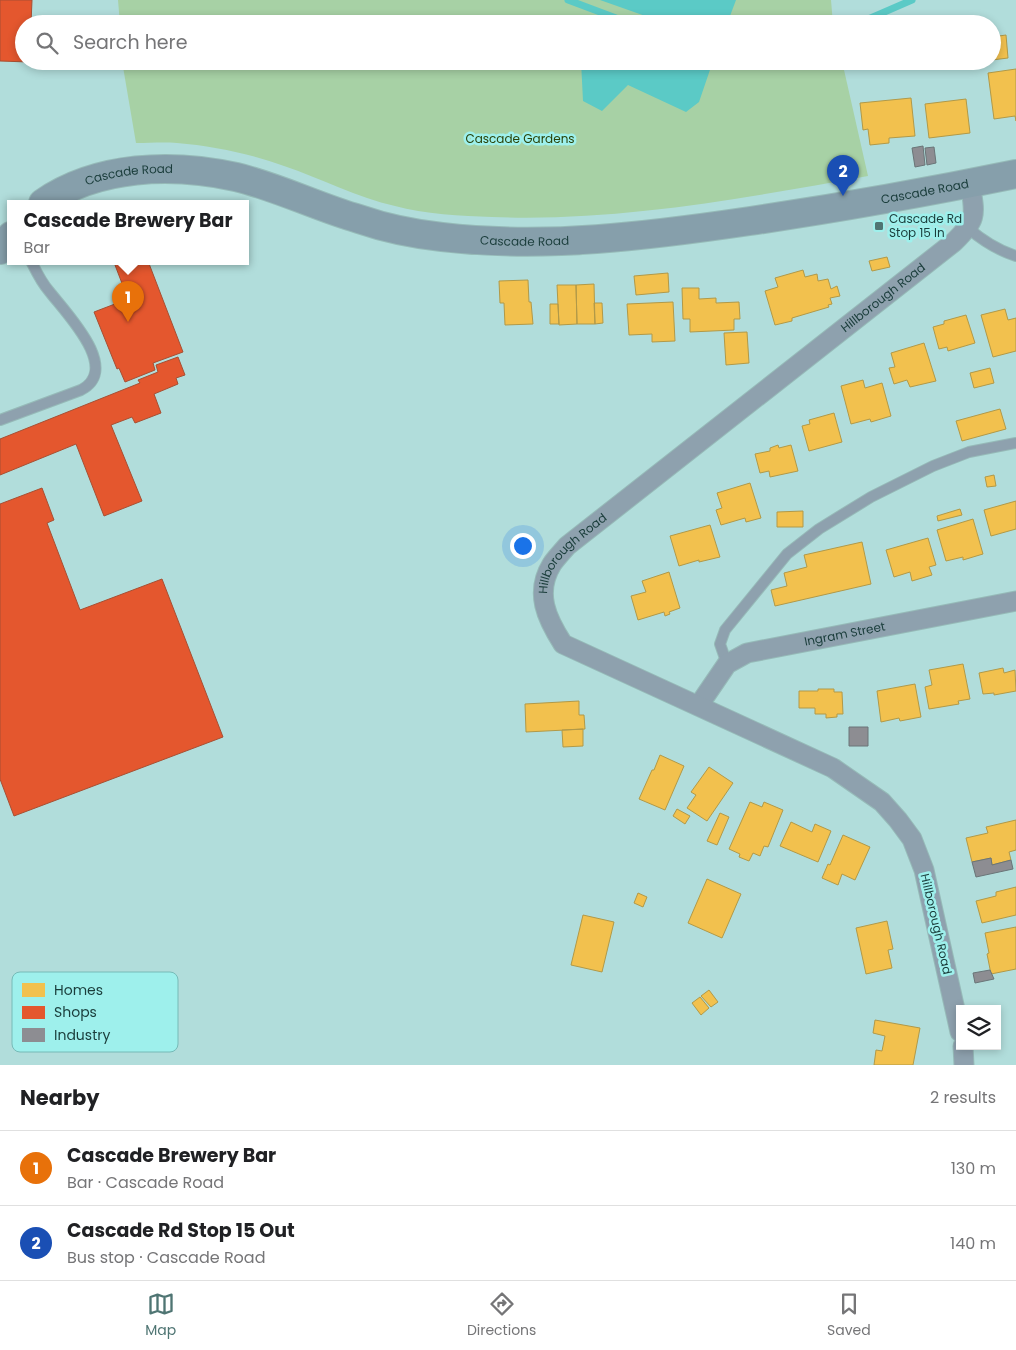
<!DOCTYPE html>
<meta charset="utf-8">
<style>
body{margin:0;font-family:Poppins,sans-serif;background:#f2f2f2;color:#202124}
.controls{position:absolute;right:15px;bottom:15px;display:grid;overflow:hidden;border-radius:0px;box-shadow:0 2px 8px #0003}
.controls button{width:45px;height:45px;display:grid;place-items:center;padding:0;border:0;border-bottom:1px solid #e0e0e0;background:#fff;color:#202124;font:25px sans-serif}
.you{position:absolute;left:522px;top:545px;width:18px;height:18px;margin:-12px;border:4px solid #fff;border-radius:50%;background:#1a73e8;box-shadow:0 0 0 8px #1a73e833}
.badge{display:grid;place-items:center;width:32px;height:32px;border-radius:50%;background:#4f7573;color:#fff;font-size:16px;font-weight:700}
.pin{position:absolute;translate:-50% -41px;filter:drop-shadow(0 1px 2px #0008)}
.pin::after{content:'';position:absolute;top:26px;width:18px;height:15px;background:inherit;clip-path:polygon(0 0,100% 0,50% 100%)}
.popup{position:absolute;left:7px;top:200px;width:242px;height:65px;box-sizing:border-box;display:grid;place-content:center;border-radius:0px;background:#fff;filter:drop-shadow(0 1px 4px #0005);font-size:16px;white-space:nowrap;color:#757577}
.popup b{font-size:19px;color:#202124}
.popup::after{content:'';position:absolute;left:50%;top:100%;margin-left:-10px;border:10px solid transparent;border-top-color:#fff}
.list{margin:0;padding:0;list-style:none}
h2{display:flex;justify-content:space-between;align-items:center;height:65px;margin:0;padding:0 20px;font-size:21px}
h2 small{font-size:16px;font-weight:400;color:#757577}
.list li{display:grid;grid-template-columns:32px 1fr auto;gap:15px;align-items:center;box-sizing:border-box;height:75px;padding:0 20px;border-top:1px solid #e0e0e0}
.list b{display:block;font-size:19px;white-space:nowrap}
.list p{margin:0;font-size:16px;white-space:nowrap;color:#757577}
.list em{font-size:16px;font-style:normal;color:#757577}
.icon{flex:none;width:28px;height:28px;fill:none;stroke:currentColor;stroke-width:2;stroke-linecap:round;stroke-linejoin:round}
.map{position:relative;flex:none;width:1016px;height:1065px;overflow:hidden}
.search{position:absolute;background:#fff;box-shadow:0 2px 8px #0003;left:15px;right:15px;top:15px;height:55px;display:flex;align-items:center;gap:12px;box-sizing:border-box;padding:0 18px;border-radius:28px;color:#757577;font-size:19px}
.sheet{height:215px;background:#fff}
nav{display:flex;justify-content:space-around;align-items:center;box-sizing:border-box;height:70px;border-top:1px solid #e0e0e0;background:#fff;font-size:14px;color:#757577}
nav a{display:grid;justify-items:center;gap:2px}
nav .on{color:#4f7573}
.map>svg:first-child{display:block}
.green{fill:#a7d1a5}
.water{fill:#5bcac6}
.homes{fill:#f2c14e;stroke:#b19948}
.shops{fill:#e4572e;stroke:#a74f32}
.industry{fill:#8d8d92;stroke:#6a7578}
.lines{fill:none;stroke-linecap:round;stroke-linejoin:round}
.stream{stroke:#5bcac6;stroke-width:7}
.lane-casing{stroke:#96bab8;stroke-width:12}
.street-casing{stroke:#96bab8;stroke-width:21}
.secondary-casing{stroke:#96bab8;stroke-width:30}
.lane{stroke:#8ea1ae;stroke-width:10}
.street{stroke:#8ea1ae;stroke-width:19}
.secondary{stroke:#869fab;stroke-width:28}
.poi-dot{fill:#4f7573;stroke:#9ef0ec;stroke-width:2}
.labels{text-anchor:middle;stroke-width:5;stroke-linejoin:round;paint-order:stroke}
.park-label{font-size:12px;fill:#29430a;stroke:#9ef0ec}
.street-label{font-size:12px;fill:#1a3d3b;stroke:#9ef0ec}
.poi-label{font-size:12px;fill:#1a3d3b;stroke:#9ef0ec;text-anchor:start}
.key{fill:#9ef0ec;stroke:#76bab7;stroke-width:1}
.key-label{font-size:14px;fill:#1a3d3b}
</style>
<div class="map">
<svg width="1016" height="1065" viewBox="0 0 1016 1065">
<rect width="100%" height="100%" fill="#b1dddb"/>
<path class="green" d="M 118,0 L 831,0 L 833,24 L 120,24 Z
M 122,61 L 842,61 L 868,176 C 745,198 618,222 492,217 C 462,216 424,214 395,206 C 358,198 320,178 284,166 C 251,154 213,146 177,143 C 164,142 149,143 136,143 Z"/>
<path class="water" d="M 600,0 L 736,0 L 727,24 L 668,24 Z
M 581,61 L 713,61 L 699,102 L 686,112 L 628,85 L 602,111 L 583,101 Z"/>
<path class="homes" d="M 1006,35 L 1008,58 L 992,60 L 992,37 Z
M 1016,69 L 1016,121 L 1015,116 L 994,119 L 988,73 Z
M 911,98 L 915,136 L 889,138 L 889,143 L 870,145 L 868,129 L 863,130 L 860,103 Z
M 966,99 L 970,133 L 929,138 L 925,104 Z
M 887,257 L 890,267 L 872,271 L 869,261 Z
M 803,270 L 805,277 L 817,274 L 818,281 L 828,279 L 831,289 L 837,286 L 840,296 L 830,298 L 832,304 L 828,305 L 829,307 L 792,318 L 792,321 L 775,325 L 765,291 L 778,287 L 775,278 Z
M 668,273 L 669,292 L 636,295 L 634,276 Z
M 528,280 L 529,302 L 531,302 L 533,324 L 505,325 L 504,303 L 500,303 L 499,281 Z
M 594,284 L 595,324 L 577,324 L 576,285 Z
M 557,285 L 576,285 L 577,324 L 559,325 Z
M 682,288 L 699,288 L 699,299 L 716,298 L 716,303 L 739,302 L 740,319 L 734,319 L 734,330 L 690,332 L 690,319 L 683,319 Z
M 673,302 L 675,341 L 652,342 L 652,334 L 629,335 L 627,304 Z
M 594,303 L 602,303 L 603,323 L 595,324 Z
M 550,304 L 558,304 L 559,324 L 550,324 Z
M 1005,309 L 1008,320 L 1016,318 L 1016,351 L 993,357 L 981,315 Z
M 966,315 L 975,343 L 948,351 L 947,347 L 939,349 L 933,327 L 944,324 L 944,321 Z
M 747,332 L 749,363 L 726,365 L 724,333 Z
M 924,343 L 936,381 L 910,387 L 907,380 L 894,384 L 889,368 L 895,367 L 891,353 Z
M 990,368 L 994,383 L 974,388 L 970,373 Z
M 863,380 L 865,388 L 882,383 L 891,416 L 871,422 L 870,419 L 851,424 L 841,386 Z
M 1000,409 L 1006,429 L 962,441 L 956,421 Z
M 834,413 L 842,442 L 809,451 L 802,426 L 810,424 L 809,420 Z
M 778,445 L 779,448 L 791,445 L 798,471 L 770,477 L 769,471 L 760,473 L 755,454 L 770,451 L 770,448 Z
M 994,475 L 996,486 L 987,487 L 985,477 Z
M 750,483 L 761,518 L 746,522 L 745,518 L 721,525 L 716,510 L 722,508 L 717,493 Z
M 1016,501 L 1016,529 L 991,536 L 984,510 Z
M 960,509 L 962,515 L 938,521 L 937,516 Z
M 803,511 L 803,527 L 777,527 L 777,512 Z
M 973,519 L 983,554 L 963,560 L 963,557 L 946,561 L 937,530 Z
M 710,525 L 720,557 L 699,562 L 699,560 L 679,566 L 670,536 Z
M 928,538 L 936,565 L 929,567 L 932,575 L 912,581 L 910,572 L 894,577 L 886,550 Z
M 862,542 L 871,584 L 775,606 L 771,590 L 787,586 L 784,573 L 807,567 L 804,555 Z
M 669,572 L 680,608 L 669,612 L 670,614 L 665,616 L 664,612 L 638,620 L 631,596 L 646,592 L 642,581 Z
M 963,664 L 970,699 L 958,701 L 959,704 L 929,709 L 925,687 L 932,685 L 929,670 Z
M 1003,668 L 1004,673 L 1015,670 L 1016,691 L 994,695 L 994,693 L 983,694 L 979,673 Z
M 915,684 L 921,717 L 900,721 L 899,718 L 881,722 L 877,691 Z
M 818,689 L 834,689 L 834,692 L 842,692 L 843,714 L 837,714 L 837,717 L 826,718 L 826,714 L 815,714 L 815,708 L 799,708 L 799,691 L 818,691 Z
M 579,701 L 579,715 L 584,715 L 585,729 L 526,732 L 525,704 Z
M 583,729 L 583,746 L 563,747 L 562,730 Z
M 660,755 L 684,766 L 665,810 L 639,799 L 652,770 L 654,770 Z
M 709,767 L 733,783 L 707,821 L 687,808 L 696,795 L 691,792 Z
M 750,802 L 762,807 L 764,802 L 783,810 L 768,847 L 764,846 L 760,856 L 753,853 L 749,861 L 739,857 L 740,854 L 729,849 Z
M 677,809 L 690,816 L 685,824 L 673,816 Z
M 720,813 L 729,817 L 717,845 L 707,841 Z
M 1016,820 L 1016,850 L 1009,852 L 1011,860 L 992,865 L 991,858 L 972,862 L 966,838 L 988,833 L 986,827 Z
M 791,822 L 812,832 L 815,824 L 831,831 L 818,862 L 780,846 Z
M 843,835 L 870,847 L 855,880 L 842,874 L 838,885 L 822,878 L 828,864 L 830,865 Z
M 707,879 L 741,894 L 722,938 L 688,923 Z
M 1016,887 L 1016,915 L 982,923 L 976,901 L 996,896 L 996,892 Z
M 638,893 L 647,897 L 643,907 L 634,903 Z
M 583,915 L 614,922 L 602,972 L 571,965 Z
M 887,921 L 893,949 L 888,950 L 892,968 L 866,974 L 856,928 Z
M 1016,927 L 1016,969 L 991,974 L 987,954 L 989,953 L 985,933 Z
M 709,990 L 718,1002 L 711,1007 L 701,996 Z
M 700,997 L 709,1008 L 701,1015 L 692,1003 Z
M 875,1020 L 920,1028 L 913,1065 L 874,1065 L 876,1050 L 882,1051 L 885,1036 L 873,1033 Z"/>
<path class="shops" d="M 0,0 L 32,0 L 31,24 L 24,24 L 24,61 L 29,62 L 0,61 Z
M 126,261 L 148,261 L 183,352 L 153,363 L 155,370 L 125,382 L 119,368 L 117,369 L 94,312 L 128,299 L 115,265 Z
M 178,357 L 185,375 L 176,378 L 178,384 L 154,394 L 161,413 L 135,423 L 132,417 L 111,425 L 142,501 L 104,516 L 76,444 L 0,475 L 0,439 L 140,383 L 138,380 L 158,372 L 156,365 Z
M 42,488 L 54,520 L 47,523 L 80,610 L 162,579 L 223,737 L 14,816 L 0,779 L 0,504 Z"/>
<path class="industry" d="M 923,146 L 925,165 L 915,167 L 912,148 Z
M 934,147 L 936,163 L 927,165 L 925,148 Z
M 849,727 L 868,727 L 868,746 L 849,746 Z
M 991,858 L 992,865 L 1011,860 L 1013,869 L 976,877 L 972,862 Z
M 990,970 L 994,979 L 975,983 L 973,973 Z"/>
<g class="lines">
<path class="stream" d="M 568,0 L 632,24
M 844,24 L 866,20 L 912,0"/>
<defs>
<path id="lane" d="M 968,228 C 983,241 997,250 1016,256
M 0,420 L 81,390 C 122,369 65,312 49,291 C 41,282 36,271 31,261
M 727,664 L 720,644 L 725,630 L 787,554 L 819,529 L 871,497 L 933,466 L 969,452 L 1016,443"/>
<g id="street">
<path id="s1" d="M 699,705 L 727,664 L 747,653 L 1016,601"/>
<path id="s2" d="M 960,1032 L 924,870 L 912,839 L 898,820 L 882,802 L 833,768 L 563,644 C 547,619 534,593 552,564 C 556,558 562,552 567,546 L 954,242 C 978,219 975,215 970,183"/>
<path d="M 963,1046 L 964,1065"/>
</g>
<g id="secondary">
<path id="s3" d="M 43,203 C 98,165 172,163 236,177 C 278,187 317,207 359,219 C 385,228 414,234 442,237 C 545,249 648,236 750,221 C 839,208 928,192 1016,174"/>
<path d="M 0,250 L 11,236"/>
</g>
</defs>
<use href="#lane" class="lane-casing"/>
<use href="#street" class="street-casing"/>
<use href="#secondary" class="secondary-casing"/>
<use href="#lane" class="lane"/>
<use href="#street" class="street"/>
<use href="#secondary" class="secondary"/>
</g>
<rect class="poi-dot" x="874" y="221" width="10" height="10" rx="2.5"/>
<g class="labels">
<g class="park-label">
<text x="520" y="143">Cascade Gardens</text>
</g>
<g class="street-label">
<text dy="4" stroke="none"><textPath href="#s3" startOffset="92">Cascade Road</textPath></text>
<text dy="4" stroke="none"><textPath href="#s3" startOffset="902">Cascade Road</textPath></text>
<text dy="4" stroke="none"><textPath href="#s3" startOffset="498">Cascade Road</textPath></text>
<text dy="4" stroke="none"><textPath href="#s2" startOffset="1115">Hillborough Road</textPath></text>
<text dy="4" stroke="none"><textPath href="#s2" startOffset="710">Hillborough Road</textPath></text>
<text dy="4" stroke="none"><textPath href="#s1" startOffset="172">Ingram Street</textPath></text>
<text transform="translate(936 924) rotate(77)" y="4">Hillborough Road</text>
</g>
<g class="poi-label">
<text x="889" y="223">Cascade Rd<tspan x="889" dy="14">Stop 15 In</tspan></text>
</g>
</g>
<rect x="12" y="972" width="166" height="80" rx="8" class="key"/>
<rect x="22" y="983" width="23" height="14" fill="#f2c14e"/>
<rect x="22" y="1006" width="23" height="13" fill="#e4572e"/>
<rect x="22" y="1028" width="23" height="14" fill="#8d8d92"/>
<g class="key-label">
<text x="54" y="995">Homes</text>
<text x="54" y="1017">Shops</text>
<text x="54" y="1040">Industry</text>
</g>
</svg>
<div class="controls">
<button><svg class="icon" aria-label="layers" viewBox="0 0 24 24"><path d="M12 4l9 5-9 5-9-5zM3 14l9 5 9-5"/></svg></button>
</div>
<div class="you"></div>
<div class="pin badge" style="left:128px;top:322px;background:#e8710a">1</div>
<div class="popup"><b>Cascade Brewery Bar</b>Bar</div>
<div class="pin badge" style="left:843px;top:196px;background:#1a4fb4">2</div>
<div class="search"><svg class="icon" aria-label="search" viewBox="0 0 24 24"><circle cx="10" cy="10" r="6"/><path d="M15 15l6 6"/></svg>Search here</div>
</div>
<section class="sheet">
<h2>Nearby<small>2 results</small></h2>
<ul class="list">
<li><span class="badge" style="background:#e8710a">1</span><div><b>Cascade Brewery Bar</b><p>Bar · Cascade Road</p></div><em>130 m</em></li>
<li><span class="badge" style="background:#1a4fb4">2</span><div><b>Cascade Rd Stop 15 Out</b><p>Bus stop · Cascade Road</p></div><em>140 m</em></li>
</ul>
</section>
<nav>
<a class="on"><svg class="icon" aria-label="map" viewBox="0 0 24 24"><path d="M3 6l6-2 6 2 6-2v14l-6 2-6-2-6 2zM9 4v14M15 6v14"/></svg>Map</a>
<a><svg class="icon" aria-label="directions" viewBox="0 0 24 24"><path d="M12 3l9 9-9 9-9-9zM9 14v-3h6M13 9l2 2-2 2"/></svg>Directions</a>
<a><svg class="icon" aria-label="saved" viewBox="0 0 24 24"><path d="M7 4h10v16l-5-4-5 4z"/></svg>Saved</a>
</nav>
